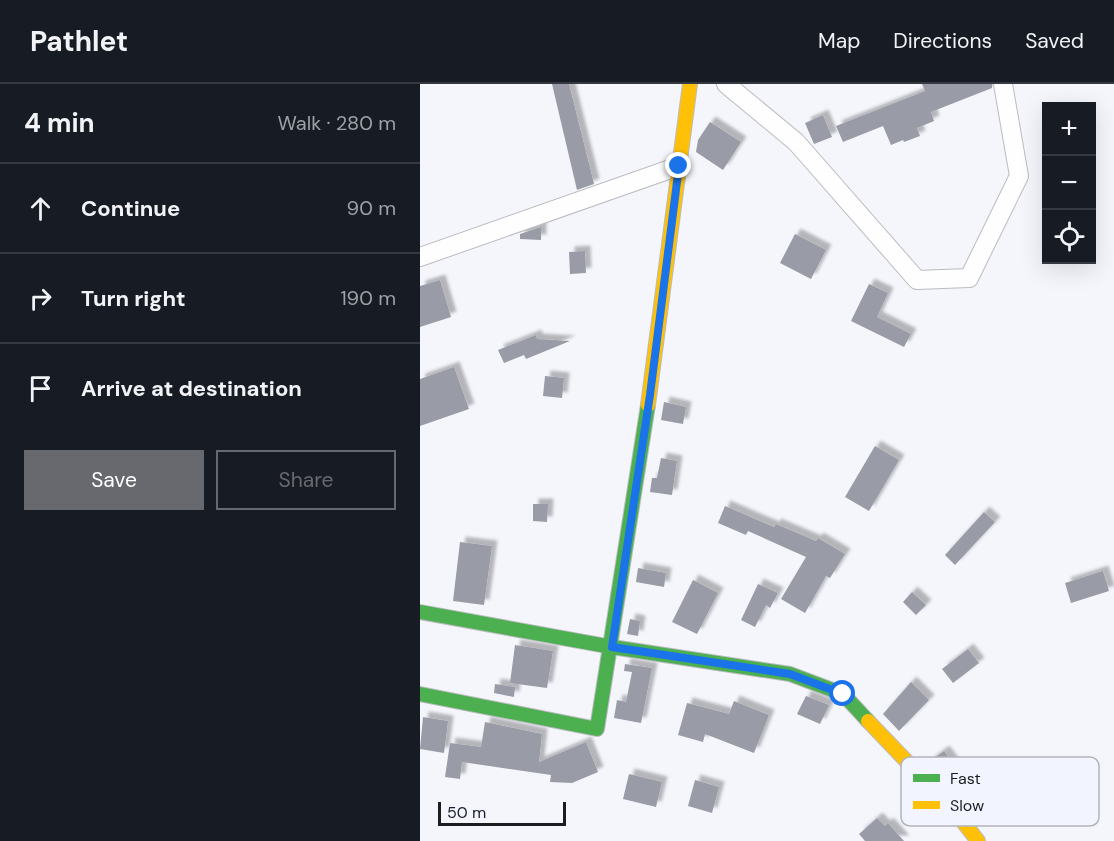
<!DOCTYPE html>
<meta charset="utf-8">
<style>
body{margin:0;font-family:"DM Sans",sans-serif;background:#242831;color:#f1f3f6}
.controls{position:absolute;right:18px;top:18px;display:grid;overflow:hidden;border-radius:0px;box-shadow:0 6px 24px #0002}
.controls button{width:54px;height:54px;display:grid;place-items:center;padding:0;border:0;border-bottom:2px solid #363941;background:#171b24;color:#f1f3f6;font:30px sans-serif}
.scale{position:absolute;left:18px;bottom:15px;width:128px;box-sizing:border-box;padding-left:6px;border:3px solid #1c1d21;border-top:0;font-size:16px;line-height:21px;white-space:nowrap;color:#1c1d21;-webkit-text-stroke:4px #f2f5ff;paint-order:stroke}
.stop{position:absolute;width:18px;height:18px;margin:-14px;border:4px solid #1a73e8;border-radius:50%;background:#fff}
.stop.end{background:#1a73e8;border-color:#fff;box-shadow:0 2px 6px #0008}
.list{margin:0;padding:0;list-style:none}
h2{display:flex;justify-content:space-between;align-items:center;height:78px;margin:0;padding:0 24px;font-size:26px}
h2 small{font-size:20px;font-weight:400;color:#9ea1a6}
.list li{display:grid;grid-template-columns:39px 1fr auto;gap:18px;align-items:center;box-sizing:border-box;height:90px;padding:0 24px;border-top:2px solid #363941}
.list b{display:block;font-size:22px;white-space:nowrap}
.list em{font-size:20px;font-style:normal;color:#9ea1a6}
.actions{display:flex;gap:12px;padding:18px 24px}
.actions a{flex:1;padding:14px 0;border:2px solid #68696e;border-radius:0px;text-align:center;font-size:21px;color:#68696e}
.actions .main{background:#68696e;color:#fff}
.icon{flex:none;width:33px;height:33px;fill:none;stroke:currentColor;stroke-width:2;stroke-linecap:round;stroke-linejoin:round}
.map{position:relative;flex:none;width:694px;height:757px;overflow:hidden}
header{display:flex;align-items:center;gap:36px;box-sizing:border-box;height:84px;padding:0 30px;background:#171b24;border-bottom:2px solid #363941}
header strong{font-size:28px}
nav{display:flex;gap:33px;margin-inline-start:auto;font-size:21px}
main{display:flex}
aside{flex:1;background:#171b24}
.map>svg:first-child{display:block}
.building{fill:#999ba6;filter:url(#shadow)}
.lines{fill:none;stroke-linecap:round;stroke-linejoin:round}
.street-casing{stroke:#bbbbc0;stroke-width:20}
.fast-casing{stroke:#bbbbc0;stroke-width:16}
.slow-casing{stroke:#bbbbc0;stroke-width:16}
.street{stroke:#fefeff;stroke-width:18}
.fast{stroke:#4caf50;stroke-width:14}
.slow{stroke:#ffc107;stroke-width:14}
.route{stroke:#1a73e8;stroke-width:8}
.key{fill:#f2f5ff;stroke:#b2b4bc;stroke-width:1.5}
.key-label{font-size:16px;fill:#1c1d21}
</style>
<header>
<strong>Pathlet</strong>
<nav><a>Map</a><a>Directions</a><a>Saved</a></nav>
</header>
<main>
<aside>
<h2>4 min<small>Walk · 280 m</small></h2>
<ul class="list">
<li><svg class="icon" aria-label="ahead" viewBox="0 0 24 24"><path d="M12 20V5M6 11l6-6 6 6"/></svg><div><b>Continue</b></div><em>90 m</em></li>
<li><svg class="icon" aria-label="right" viewBox="0 0 24 24"><path d="M7 20v-9h11M14 6l5 5-5 5"/></svg><div><b>Turn right</b></div><em>190 m</em></li>
<li><svg class="icon" aria-label="arrive" viewBox="0 0 24 24"><path d="M6 21V4h12l-3 4 3 4H6"/></svg><div><b>Arrive at destination</b></div></li>
</ul>
<div class="actions"><a class="main">Save</a><a>Share</a></div>
</aside>
<div class="map">
<svg width="694" height="757" viewBox="0 0 694 757">
<defs>
<filter id="shadow"><feDropShadow dx="5.5" dy="-5.5" stdDeviation="1.5" flood-color="#0004"/></filter>
</defs>
<rect width="100%" height="100%" fill="#f5f6fc"/>
<path class="building" d="M 132,0 L 149,0 L 174,100 L 157,106 Z
M 502,0 L 572,0 L 572,4 L 511,28 L 514,37 L 497,44 L 500,52 L 484,58 L 483,56 L 471,61 L 463,42 L 423,58 L 416,42 L 505,7 Z
M 403,31 L 412,53 L 394,60 L 385,39 Z
M 290,38 L 321,58 L 303,86 L 276,68 L 278,56 Z
M 121,143 L 121,156 L 100,155 L 100,150 Z
M 375,150 L 406,166 L 391,195 L 360,179 Z
M 165,167 L 166,189 L 150,190 L 149,168 Z
M 20,196 L 31,233 L 0,243 L 0,202 Z
M 449,200 L 468,209 L 457,233 L 491,250 L 484,263 L 431,237 Z
M 116,251 L 117,255 L 150,257 L 106,275 L 104,271 L 84,279 L 78,266 Z
M 34,283 L 49,325 L 0,342 L 0,295 Z
M 125,292 L 144,294 L 142,314 L 123,312 Z
M 244,318 L 266,323 L 263,340 L 241,336 Z
M 455,362 L 479,376 L 449,427 L 425,413 Z
M 241,374 L 257,377 L 252,411 L 230,408 L 232,394 L 237,394 Z
M 113,420 L 128,420 L 127,438 L 113,437 Z
M 305,422 L 354,443 L 356,440 L 396,457 L 398,454 L 425,470 L 410,494 L 406,492 L 385,529 L 361,515 L 386,473 L 328,447 L 326,451 L 298,439 Z
M 564,428 L 575,438 L 535,481 L 525,471 Z
M 40,458 L 72,462 L 64,521 L 33,517 Z
M 218,484 L 246,489 L 244,503 L 216,498 Z
M 683,487 L 689,507 L 651,519 L 645,499 Z
M 273,496 L 298,509 L 277,550 L 252,538 Z
M 338,500 L 358,509 L 350,524 L 346,521 L 335,543 L 321,536 Z
M 492,508 L 506,521 L 496,531 L 483,518 Z
M 210,535 L 220,537 L 218,552 L 207,550 Z
M 95,561 L 133,567 L 127,604 L 90,599 Z
M 548,565 L 559,579 L 533,599 L 522,585 Z
M 205,580 L 232,584 L 221,639 L 194,634 L 197,616 L 206,618 L 212,588 L 204,587 Z
M 491,598 L 509,616 L 479,647 L 463,630 Z
M 75,600 L 95,603 L 94,613 L 74,609 Z
M 386,612 L 409,621 L 400,640 L 377,630 Z
M 314,617 L 349,631 L 334,669 L 285,650 L 283,658 L 258,651 L 267,619 L 309,630 Z
M 3,633 L 28,637 L 24,669 L 0,665 Z
M 65,638 L 122,650 L 119,678 L 166,658 L 178,688 L 152,699 L 130,698 L 131,691 L 42,678 L 40,695 L 25,693 L 30,659 L 61,663 Z
M 524,667 L 562,717 L 552,724 L 509,678 Z
M 209,690 L 242,698 L 236,723 L 203,715 Z
M 275,696 L 299,703 L 292,729 L 268,722 Z
M 457,734 L 465,742 L 468,739 L 484,757 L 445,757 L 439,750 Z"/>
<g class="lines">
<defs>
<path id="street" d="M 306,0 L 376,58 L 497,196 L 549,194 L 599,92 L 583,0
M 0,173 L 259,82"/>
<path id="fast" d="M 0,528 L 192,563 L 370,590 L 423,610 L 448,637
M 0,610 L 177,645 L 228,321"/>
<path id="slow" d="M 228,321 L 270,0
M 448,637 L 537,730 L 558,757"/>
</defs>
<use href="#street" class="street-casing"/>
<use href="#fast" class="fast-casing"/>
<use href="#slow" class="slow-casing"/>
<use href="#street" class="street"/>
<use href="#fast" class="fast"/>
<use href="#slow" class="slow"/>
</g>
<g class="lines">
<path class="route" d="M 259,82 L 230,311 L 192,563 L 370,590 L 423,610"/>
</g>
<rect x="481" y="673" width="198" height="69" rx="9" class="key"/>
<rect x="493" y="690" width="27" height="8" fill="#4caf50"/>
<rect x="493" y="717" width="27" height="8" fill="#ffc107"/>
<g class="key-label">
<text x="530" y="700">Fast</text>
<text x="530" y="727">Slow</text>
</g>
</svg>
<div class="controls">
<button>+</button>
<button>−</button>
<button><svg class="icon" aria-label="locate" viewBox="0 0 24 24"><circle cx="12" cy="12" r="6"/><path d="M12 2v4M12 18v4M2 12h4M18 12h4"/></svg></button>
</div>
<div class="scale">50 m</div>
<div class="stop" style="left:423px;top:610px"></div>
<div class="stop end" style="left:259px;top:82px"></div>
</div>
</main>
